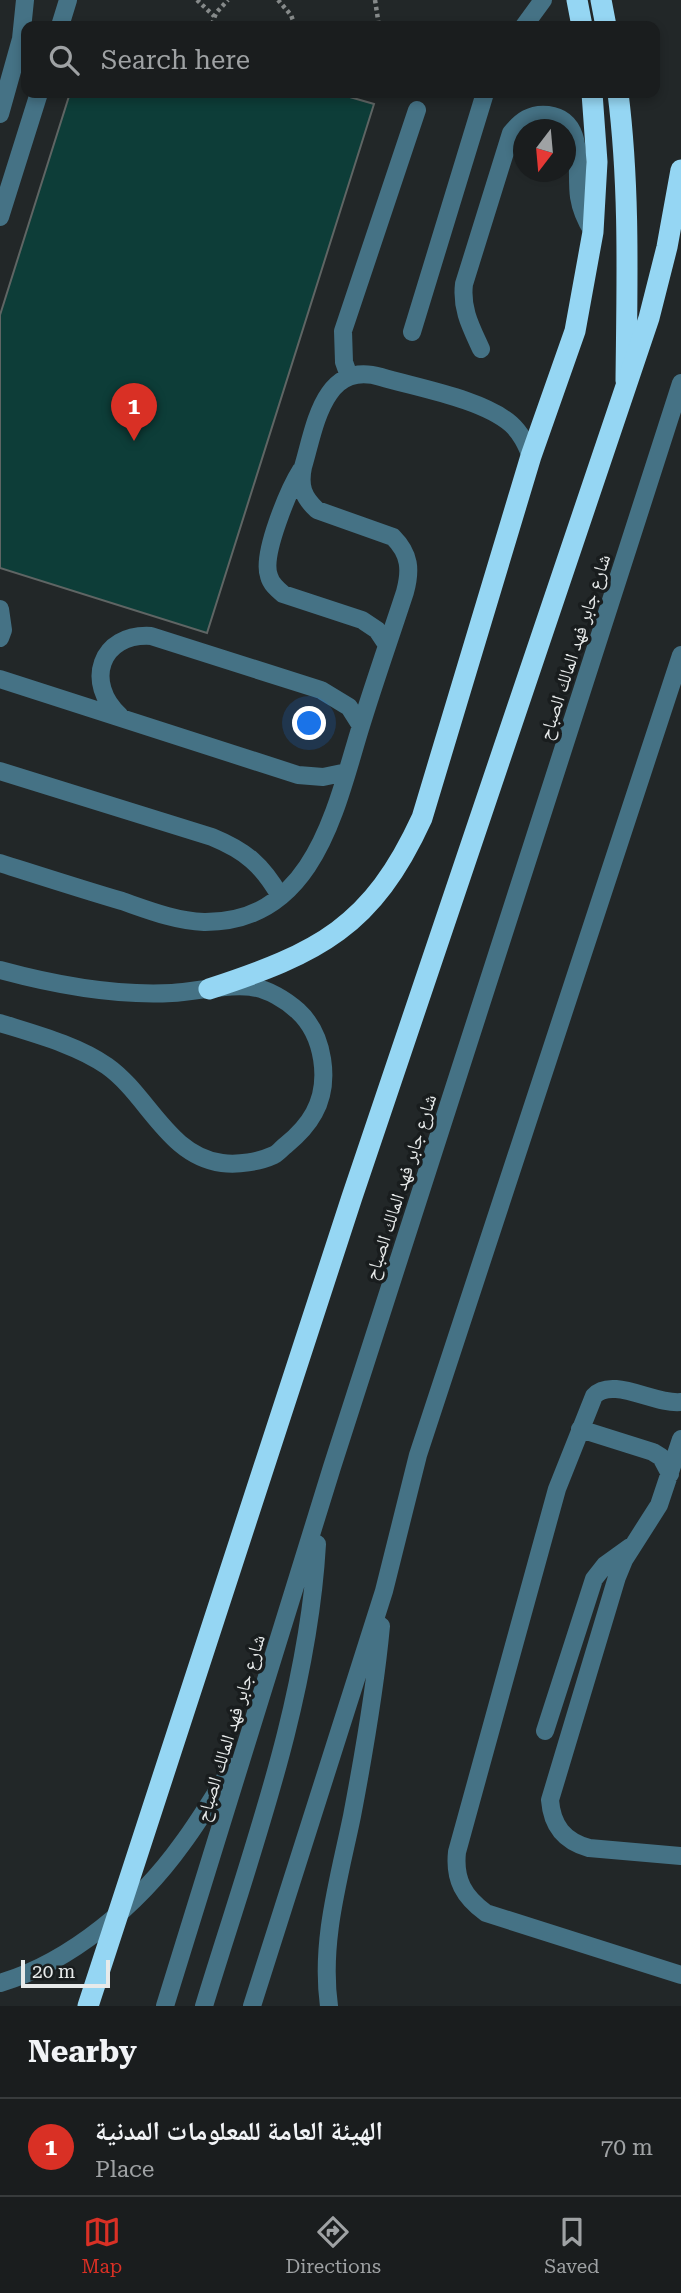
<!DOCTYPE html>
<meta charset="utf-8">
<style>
body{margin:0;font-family:"Roboto Serif","Noto Naskh Arabic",serif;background:#272a2b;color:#f1f3f6}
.compass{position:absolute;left:513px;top:119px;width:63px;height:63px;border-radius:50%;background:#1a1d1e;box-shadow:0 4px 10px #0003;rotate:196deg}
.scale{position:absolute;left:21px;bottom:18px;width:89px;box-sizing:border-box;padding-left:7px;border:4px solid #e7eaea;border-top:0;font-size:19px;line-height:24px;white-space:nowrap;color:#e7eaea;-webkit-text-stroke:5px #191d1e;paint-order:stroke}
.you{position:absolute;left:310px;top:724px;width:24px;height:24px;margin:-18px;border:5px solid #fff;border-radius:50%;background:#1a73e8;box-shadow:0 0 0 10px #1a73e833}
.badge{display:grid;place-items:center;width:46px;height:46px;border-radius:50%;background:#d93025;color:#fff;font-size:23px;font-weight:700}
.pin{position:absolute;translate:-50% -58px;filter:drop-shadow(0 2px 4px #0008)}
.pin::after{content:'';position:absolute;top:37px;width:24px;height:21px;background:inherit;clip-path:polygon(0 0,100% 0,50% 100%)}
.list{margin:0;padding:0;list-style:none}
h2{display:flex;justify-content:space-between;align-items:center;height:91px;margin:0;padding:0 28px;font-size:30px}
h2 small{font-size:23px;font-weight:400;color:#9fa2a4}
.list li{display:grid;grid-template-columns:46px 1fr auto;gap:21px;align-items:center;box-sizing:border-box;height:98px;padding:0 28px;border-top:2px solid #383b3c}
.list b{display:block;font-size:26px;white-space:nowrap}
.list p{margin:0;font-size:23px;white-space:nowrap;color:#9fa2a4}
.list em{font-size:23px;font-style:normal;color:#9fa2a4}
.icon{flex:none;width:38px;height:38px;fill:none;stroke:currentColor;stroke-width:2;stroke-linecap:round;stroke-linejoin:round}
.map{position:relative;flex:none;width:681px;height:2006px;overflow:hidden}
.search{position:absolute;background:#1a1d1e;box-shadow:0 4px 10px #0003;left:21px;right:21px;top:21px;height:77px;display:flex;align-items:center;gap:18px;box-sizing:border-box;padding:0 24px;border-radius:14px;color:#9fa2a4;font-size:26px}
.sheet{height:189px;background:#1a1d1e}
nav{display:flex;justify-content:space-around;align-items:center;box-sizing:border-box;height:98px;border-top:2px solid #383b3c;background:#1a1d1e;font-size:19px;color:#9fa2a4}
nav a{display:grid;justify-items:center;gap:4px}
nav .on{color:#d93025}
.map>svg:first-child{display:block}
.building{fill:#0d3d38;stroke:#5f6564;stroke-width:2}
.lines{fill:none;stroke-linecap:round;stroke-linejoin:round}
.path{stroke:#868a8a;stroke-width:4.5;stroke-dasharray:3.5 3.5;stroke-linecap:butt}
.service{stroke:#457285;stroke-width:18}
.tertiary{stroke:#457285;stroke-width:18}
.motorway{stroke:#95d6f3;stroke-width:21}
.motorway-bridge{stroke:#95d6f3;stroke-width:21}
.labels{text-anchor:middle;stroke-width:7;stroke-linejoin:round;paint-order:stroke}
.street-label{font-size:19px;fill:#e7eaea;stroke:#191d1e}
</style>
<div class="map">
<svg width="681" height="2006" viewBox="0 0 681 2006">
<rect width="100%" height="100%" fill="#222728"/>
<path class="building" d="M 70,93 L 336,93 L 374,104 L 207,633 L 0,568 L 0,315 Z"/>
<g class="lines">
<path class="path" d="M 197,0 L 214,16
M 278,0 L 291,15 L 295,26
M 375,0 L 379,26
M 212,24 L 216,13 L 228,0"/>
<path class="service" d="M 60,26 L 68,0
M 524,26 L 543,0
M 0,114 L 21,39 L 25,0
M 0,217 L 39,93
M 412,332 L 485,93
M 481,349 C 471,327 461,309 464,284 L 511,133 C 521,121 531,113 548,115 C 587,120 575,169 579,197 C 581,210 586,221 593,232
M 349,376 L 344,362 L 343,331 L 417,110
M 301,470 C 289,489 261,555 269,576 C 271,584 277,589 283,594 L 362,620 L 377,630 L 387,645
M 0,609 L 3,630 L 0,638
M 0,679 L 298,775 L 323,777 L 347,772
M 120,716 C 84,683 100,633 151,636 L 321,690 L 349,707 L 361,726
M 0,771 L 212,837 C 246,851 262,865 280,896
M 0,863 C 41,876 81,889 122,901 C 148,910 176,921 204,922 C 313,923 335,811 360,729 C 374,683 390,638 405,592 C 411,570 410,554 393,537 L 317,510 C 303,497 299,486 303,467 C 315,427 323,360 381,377 C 418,388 482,399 511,424 C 521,433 526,444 531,456
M 681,1402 C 655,1405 612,1376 594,1396 L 557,1489 L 457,1852 C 454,1880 464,1897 486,1913 L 681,1975
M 580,1429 L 653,1452 L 661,1457 L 670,1474
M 681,1439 L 659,1505 L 624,1560 L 617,1577 L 550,1800 C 552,1826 564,1841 589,1848 L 681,1856
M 545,1731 L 594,1579 L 605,1565 L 630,1547"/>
<path class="tertiary" d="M 0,970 C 55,985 115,996 172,993 C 195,992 229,983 251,987 C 268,989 286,1000 298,1011 C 324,1035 331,1082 314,1113 C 307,1126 297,1136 286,1145 C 282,1148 278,1153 274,1155 C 259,1162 238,1165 222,1163 C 168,1156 148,1095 107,1066 C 77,1045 35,1034 0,1023
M 0,1983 C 71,1962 139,1904 182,1844 C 200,1820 216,1793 232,1767
M 165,2006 L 332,1467 L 681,383
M 204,2006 C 250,1855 308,1702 317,1544
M 252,2006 L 384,1591 L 418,1455 L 681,655
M 329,2006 C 320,1942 339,1879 352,1816 C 364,1753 375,1690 381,1626"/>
<path class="motorway" d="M 577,0 L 582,26
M 601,0 L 606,26
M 618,93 C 630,189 627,284 626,381
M 209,989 C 319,953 372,927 422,818 L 531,456 L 575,331 L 593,232 L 597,162 L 592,93"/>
<path class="motorway-bridge" d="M 88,2006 L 352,1197 L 649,318 L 667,247 L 681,170"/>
</g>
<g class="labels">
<g class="street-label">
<text transform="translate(574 647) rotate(-72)" y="7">شارع جابر فهد المالك الصباح</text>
<text transform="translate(400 1187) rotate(-72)" y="7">شارع جابر فهد المالك الصباح</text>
<text transform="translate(230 1728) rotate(-73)" y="7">شارع جابر فهد المالك الصباح</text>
</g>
</g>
</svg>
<svg class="compass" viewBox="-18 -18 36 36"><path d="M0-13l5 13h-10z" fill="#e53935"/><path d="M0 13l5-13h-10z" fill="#9fa2a4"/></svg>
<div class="scale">20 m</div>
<div class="you"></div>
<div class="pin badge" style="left:134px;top:441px">1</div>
<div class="search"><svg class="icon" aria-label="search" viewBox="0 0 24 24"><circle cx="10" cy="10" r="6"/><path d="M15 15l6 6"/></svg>Search here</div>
</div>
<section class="sheet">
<h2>Nearby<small></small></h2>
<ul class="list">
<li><span class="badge">1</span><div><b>الهيئة العامة للمعلومات المدنية</b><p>Place</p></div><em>70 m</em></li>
</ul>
</section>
<nav>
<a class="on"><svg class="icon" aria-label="map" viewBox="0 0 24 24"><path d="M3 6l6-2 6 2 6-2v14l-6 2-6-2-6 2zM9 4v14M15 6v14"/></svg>Map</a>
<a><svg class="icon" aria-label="directions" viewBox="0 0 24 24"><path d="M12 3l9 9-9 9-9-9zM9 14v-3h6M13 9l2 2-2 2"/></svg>Directions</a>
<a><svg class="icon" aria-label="saved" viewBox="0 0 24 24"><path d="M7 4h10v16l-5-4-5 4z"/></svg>Saved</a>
</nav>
